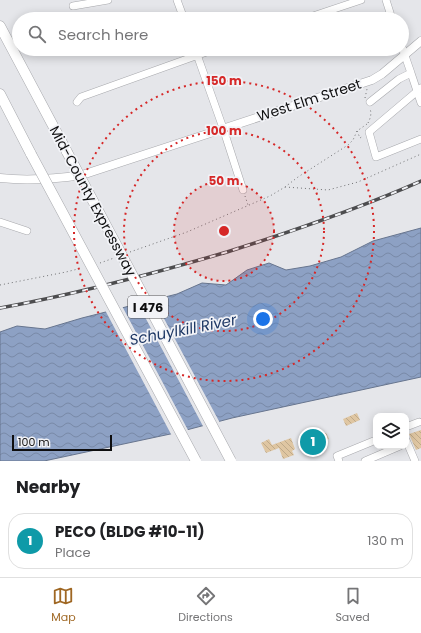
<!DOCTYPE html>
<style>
body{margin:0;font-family:Poppins,sans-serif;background:#f6f6f6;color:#202124}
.controls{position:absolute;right:12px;bottom:12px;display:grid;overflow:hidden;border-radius:8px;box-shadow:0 2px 10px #0003}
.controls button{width:36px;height:36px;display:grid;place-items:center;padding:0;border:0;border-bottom:1px solid #e0e0e0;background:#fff;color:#202124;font:20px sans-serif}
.scale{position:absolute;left:12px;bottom:10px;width:100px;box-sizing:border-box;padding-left:4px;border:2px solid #0e0e0f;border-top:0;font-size:11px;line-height:14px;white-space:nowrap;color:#0e0e0f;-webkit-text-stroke:3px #f2f3f7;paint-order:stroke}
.you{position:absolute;left:263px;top:319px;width:14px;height:14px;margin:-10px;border:3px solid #fff;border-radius:50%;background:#1a73e8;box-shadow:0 0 0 6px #1a73e833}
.badge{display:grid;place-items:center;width:26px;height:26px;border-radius:50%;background:#9f6723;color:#fff;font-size:13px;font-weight:700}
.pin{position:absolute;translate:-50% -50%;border:2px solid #fff;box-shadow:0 1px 4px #0006}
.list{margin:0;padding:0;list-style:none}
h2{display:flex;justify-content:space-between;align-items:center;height:52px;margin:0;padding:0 16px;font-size:17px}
h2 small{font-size:13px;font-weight:400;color:#757577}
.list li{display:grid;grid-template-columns:26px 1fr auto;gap:12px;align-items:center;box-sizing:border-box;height:56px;margin:0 8px 8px;padding:0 8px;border:1px solid #e0e0e0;border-radius:16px}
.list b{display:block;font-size:15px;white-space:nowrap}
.list p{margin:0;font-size:13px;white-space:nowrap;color:#757577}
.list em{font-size:13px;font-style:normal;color:#757577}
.icon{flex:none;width:22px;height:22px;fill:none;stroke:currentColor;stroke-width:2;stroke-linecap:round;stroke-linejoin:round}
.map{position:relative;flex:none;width:421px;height:461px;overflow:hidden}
.search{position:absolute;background:#fff;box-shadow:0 2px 10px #0003;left:12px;right:12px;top:12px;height:44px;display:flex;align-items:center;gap:10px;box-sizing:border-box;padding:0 14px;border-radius:22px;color:#757577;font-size:15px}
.sheet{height:116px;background:#fff}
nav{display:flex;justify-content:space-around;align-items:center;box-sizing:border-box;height:56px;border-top:1px solid #e0e0e0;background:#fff;font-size:11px;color:#757577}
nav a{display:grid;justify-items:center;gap:2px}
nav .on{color:#9f6723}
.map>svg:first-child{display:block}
.water{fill:url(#water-waves);stroke:#67758e}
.pier{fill:#e5e6ea}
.building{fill:url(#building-back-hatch)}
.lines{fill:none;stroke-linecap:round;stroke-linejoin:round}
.minor-casing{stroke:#a8a9ad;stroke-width:8}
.major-casing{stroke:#a8a9ad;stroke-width:9}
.highway-casing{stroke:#a8a9ad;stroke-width:11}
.path{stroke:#707173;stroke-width:1;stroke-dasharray:1 3;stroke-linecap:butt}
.minor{stroke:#fff;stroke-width:7}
.major{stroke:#fff;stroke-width:8}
.highway{stroke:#fff;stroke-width:10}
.rail-casing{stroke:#4d4d4f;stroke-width:3.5}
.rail{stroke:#f2f3f7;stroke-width:2;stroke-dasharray:6;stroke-linecap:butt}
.highway-bridge-casing{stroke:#a8a9ad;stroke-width:11;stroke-linecap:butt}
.highway-bridge{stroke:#fff;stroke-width:10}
.ring{fill:none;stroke:#d62828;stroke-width:2;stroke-dasharray:2 4}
.labels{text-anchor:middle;stroke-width:3.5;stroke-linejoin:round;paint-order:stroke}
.shield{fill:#f2f3f7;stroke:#525355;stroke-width:1}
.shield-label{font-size:13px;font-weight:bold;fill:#0e0e0f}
.street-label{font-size:14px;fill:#0e0e0f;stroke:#f2f3f7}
.water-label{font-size:15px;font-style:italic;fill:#1e3865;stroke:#f2f3f7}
.centre{fill:#d62828;stroke:#f2f3f7;stroke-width:2}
.ring-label{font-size:12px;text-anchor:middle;font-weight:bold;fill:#d62828;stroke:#f2f3f7;stroke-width:3.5;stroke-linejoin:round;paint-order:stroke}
</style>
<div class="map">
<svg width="421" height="461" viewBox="0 0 421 461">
<defs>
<pattern id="water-waves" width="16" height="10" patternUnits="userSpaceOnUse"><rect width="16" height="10" fill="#8da1c4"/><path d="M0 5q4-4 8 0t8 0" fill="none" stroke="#7889a7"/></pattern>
<pattern id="building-back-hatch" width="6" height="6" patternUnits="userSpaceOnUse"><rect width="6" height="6" fill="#dfc6a2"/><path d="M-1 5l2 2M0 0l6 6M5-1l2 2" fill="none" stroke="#bea98a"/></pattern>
</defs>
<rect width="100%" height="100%" fill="#e5e6ea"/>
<path class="water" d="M 421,228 L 421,377 L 232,418 L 175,433 L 44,461 L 0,461 L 0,332 L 17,326 L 45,329 L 82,318 L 177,294 L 202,283 L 226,285 L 247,270 L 269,263 L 286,270 L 310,266 L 341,257 L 373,241 Z"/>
<path class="pier" d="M 153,298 L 220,423 L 204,428 L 137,302 Z
M 122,306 L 189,432 L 172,436 L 105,310 Z"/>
<path class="building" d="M 357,413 L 360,420 L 346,426 L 343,419 Z
M 421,430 L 421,448 L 416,450 L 409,434 Z
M 326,433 L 329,439 L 318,443 L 320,448 L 309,452 L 304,440 Z
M 291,438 L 295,449 L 292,451 L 294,455 L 283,459 L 279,448 L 266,453 L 261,443 L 269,439 L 272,445 Z"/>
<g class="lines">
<defs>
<path id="minor" d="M 177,0 L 184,19
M 386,0 L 392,19
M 73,6 L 108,0
M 304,19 L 361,0
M 195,49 L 223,128 L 243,190
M 411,73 L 421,103
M 421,88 L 369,132 L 376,157 L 421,139
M 77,102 L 81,97 L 215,49
M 370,102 L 399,79 L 411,73 L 402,47
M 0,222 L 27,231
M 406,427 L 419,422
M 406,440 L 415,461
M 339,461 L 337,456 L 376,440
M 365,461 L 400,446"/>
<path id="major" d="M 0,178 C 28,181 55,179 82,175 L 372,80 L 382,74 L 421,41"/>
<path id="highway" d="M 0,26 L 67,152
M 0,94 L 31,154"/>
</defs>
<use href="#minor" class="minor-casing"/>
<use href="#major" class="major-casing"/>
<use href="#highway" class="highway-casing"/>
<path class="path" d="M 365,98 L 367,89
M 368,123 C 370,119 372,114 370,109
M 357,131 L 360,138 L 363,136
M 285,187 L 328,190 L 358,182 L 421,154
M 245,196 L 248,205
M 130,252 L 187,232 L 270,196 L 285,187 L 298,177 L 348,145 L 353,140 L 357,131 L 367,124
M 100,263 L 114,258
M 0,285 L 66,272 L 82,268"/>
<use href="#minor" class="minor"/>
<use href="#major" class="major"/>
<use href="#highway" class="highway"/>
<defs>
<path id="rail" d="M 0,308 C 77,294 152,274 227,252 C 293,231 358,209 421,181"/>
</defs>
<use href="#rail" class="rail-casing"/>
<use href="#rail" class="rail"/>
<defs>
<path id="highway-bridge" d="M 67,152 L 231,461
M 31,154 L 196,461"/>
</defs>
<use href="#highway-bridge" class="highway-bridge-casing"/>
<use href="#highway-bridge" class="highway-bridge"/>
</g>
<circle cx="224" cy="231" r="50" fill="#d62828" fill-opacity=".12"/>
<g class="ring">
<circle cx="224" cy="231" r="50"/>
<circle cx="224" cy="231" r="100"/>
<circle cx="224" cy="231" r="150"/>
</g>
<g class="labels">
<rect class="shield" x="128" y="296" width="40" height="22" rx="3"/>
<g class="shield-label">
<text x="148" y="312">I 476</text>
</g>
<g class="street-label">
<text transform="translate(309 100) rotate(-18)" y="5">West Elm Street</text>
<text transform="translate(93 201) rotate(62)" y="5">Mid-County Expressway</text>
</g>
<g class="water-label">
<text transform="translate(183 330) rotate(-11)" y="5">Schuylkill River</text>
</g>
</g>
<circle cx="224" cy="231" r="6" class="centre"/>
<g class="ring-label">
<text x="224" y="85">150 m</text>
<text x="224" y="135">100 m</text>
<text x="224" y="185">50 m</text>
</g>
</svg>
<div class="controls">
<button><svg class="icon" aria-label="layers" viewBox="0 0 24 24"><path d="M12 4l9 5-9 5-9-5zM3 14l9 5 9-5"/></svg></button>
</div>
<div class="scale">100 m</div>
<div class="you"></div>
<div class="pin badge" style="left:313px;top:442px;background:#0f9aa8">1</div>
<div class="search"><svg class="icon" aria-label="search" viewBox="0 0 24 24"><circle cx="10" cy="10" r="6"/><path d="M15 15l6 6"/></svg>Search here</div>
</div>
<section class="sheet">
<h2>Nearby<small></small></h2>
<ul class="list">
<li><span class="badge" style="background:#0f9aa8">1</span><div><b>PECO (BLDG #10-11)</b><p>Place</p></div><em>130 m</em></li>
</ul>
</section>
<nav>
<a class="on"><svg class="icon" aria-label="map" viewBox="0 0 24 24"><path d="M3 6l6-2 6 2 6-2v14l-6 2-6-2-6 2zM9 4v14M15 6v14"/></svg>Map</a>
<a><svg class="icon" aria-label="directions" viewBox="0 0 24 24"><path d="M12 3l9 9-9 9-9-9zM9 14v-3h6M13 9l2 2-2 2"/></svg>Directions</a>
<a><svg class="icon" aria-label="saved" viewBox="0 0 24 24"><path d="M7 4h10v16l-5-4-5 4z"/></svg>Saved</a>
</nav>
